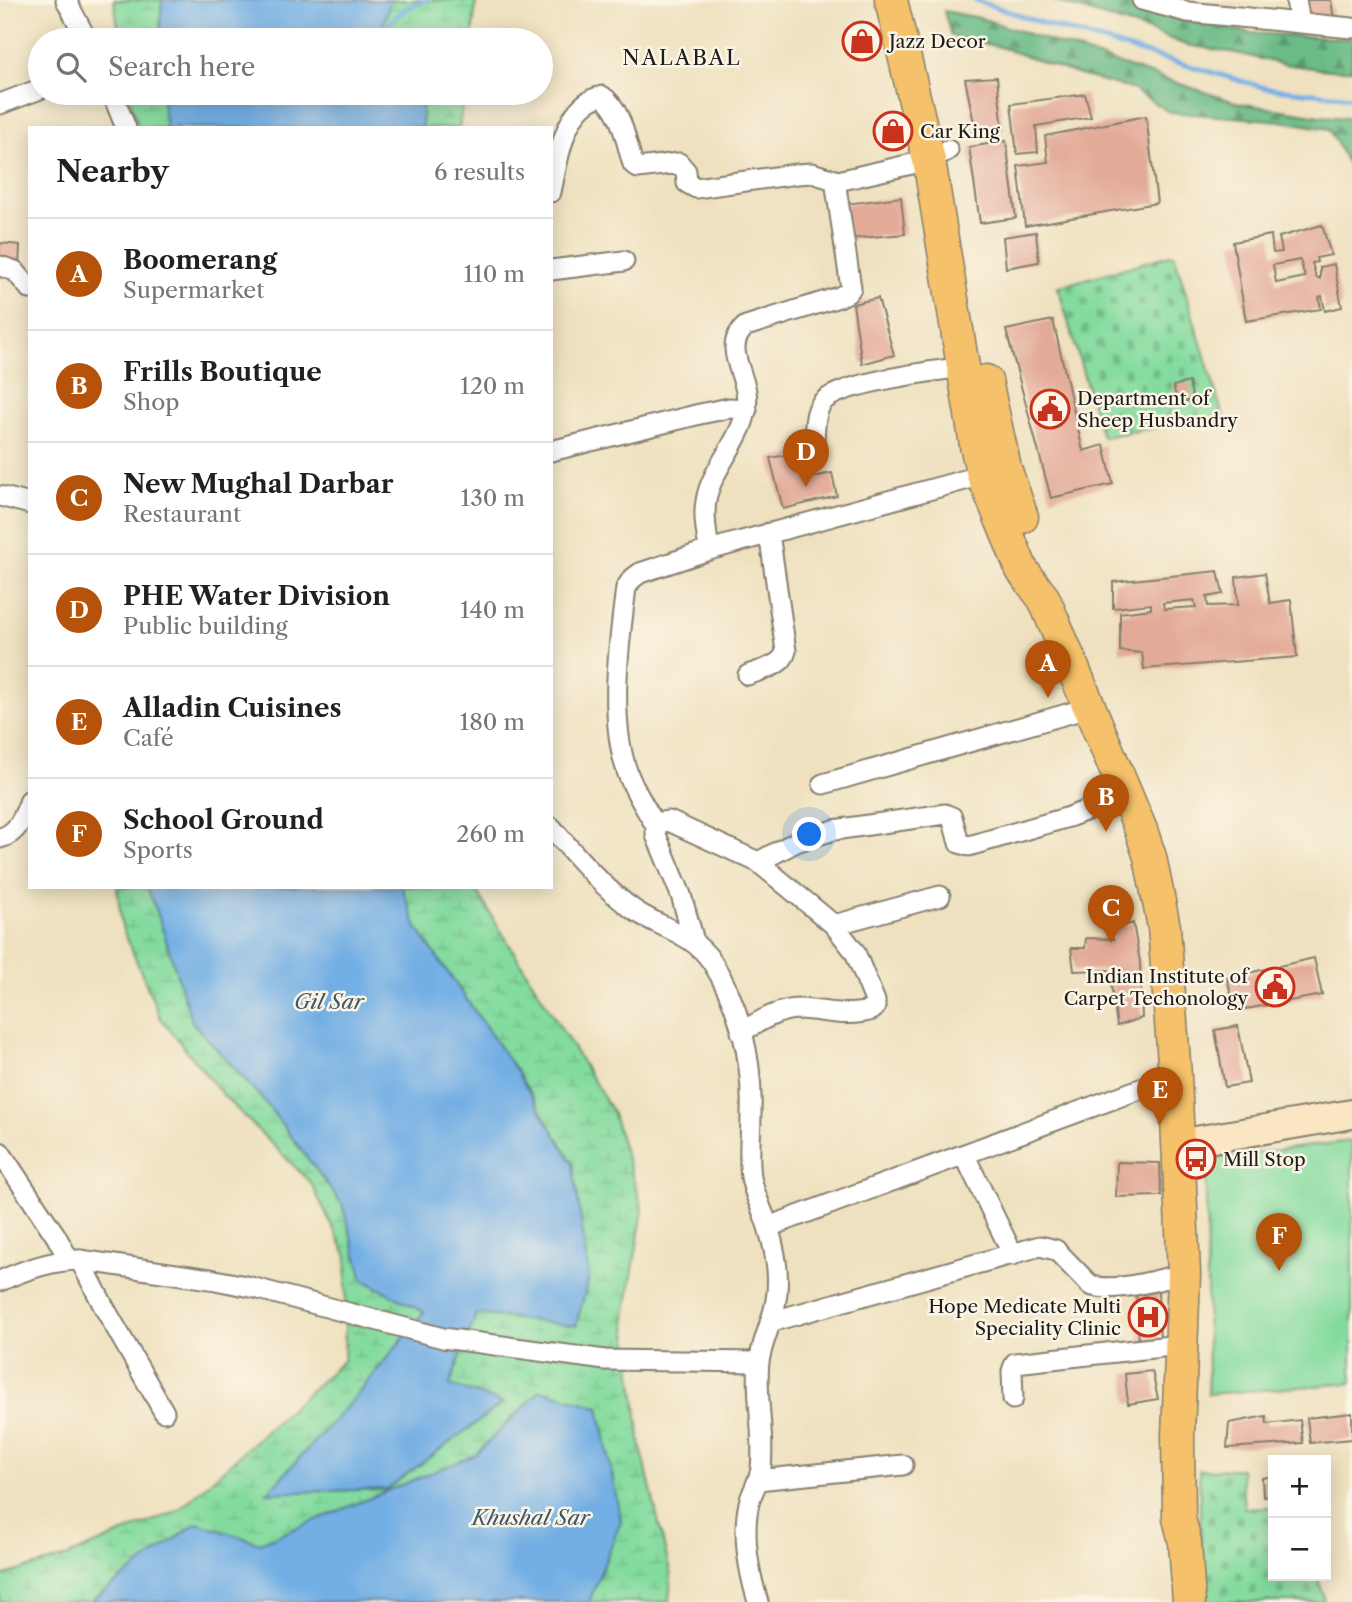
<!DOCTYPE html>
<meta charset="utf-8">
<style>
body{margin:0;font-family:"Libre Caslon Text",serif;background:#f6f6f6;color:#202124}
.controls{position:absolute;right:21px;bottom:21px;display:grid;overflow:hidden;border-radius:0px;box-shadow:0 4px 18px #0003}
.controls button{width:63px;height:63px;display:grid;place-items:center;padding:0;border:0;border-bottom:2px solid #e0e0e0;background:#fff;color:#202124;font:35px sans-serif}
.you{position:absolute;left:810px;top:835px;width:24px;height:24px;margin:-18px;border:5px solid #fff;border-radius:50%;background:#1a73e8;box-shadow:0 0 0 10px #1a73e833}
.badge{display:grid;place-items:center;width:46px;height:46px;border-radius:50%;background:#b45309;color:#fff;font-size:23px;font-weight:700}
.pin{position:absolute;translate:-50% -58px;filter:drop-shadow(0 2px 4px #0008)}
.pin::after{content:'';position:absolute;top:37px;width:24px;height:21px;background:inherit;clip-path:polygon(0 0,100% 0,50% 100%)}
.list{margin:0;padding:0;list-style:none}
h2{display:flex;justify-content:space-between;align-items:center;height:91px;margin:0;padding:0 28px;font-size:30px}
h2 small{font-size:23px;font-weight:400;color:#757577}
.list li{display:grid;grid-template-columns:46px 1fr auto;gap:21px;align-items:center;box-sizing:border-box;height:112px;padding:0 28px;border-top:2px solid #e0e0e0}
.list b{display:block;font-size:26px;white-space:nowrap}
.list p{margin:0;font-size:23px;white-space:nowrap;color:#757577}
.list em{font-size:23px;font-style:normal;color:#757577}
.icon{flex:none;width:38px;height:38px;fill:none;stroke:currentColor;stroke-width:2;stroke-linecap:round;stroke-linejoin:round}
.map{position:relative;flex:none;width:1352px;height:1602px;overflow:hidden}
.search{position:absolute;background:#fff;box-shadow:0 4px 18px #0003;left:28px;top:28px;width:525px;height:77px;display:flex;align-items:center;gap:18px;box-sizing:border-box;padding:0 24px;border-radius:38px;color:#757577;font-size:26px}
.panel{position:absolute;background:#fff;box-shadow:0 4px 18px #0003;left:28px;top:126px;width:525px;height:763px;border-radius:0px}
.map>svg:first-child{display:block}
.forest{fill:url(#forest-firs);stroke:#446c51;stroke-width:2}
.wetland{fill:url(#wetland-marsh);stroke:#507c5e;stroke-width:2}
.cemetery{fill:url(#cemetery-stones);stroke:#507c5e;stroke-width:2}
.garden{fill:#84db9f;stroke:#507c5e;stroke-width:2}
.water{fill:#73afe4;stroke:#486680;stroke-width:2}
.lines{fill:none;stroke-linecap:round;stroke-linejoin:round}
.stream{stroke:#73afe4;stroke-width:5}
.building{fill:#e3aa98;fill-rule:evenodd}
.minor-casing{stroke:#867e6e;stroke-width:23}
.secondary-casing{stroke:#867e6e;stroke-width:32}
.trunk-casing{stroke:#867e6e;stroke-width:35}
.minor{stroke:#fff;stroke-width:19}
.secondary{stroke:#fbe6c4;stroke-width:28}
.trunk{stroke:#f5c16b;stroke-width:32}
.labels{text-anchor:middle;stroke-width:5;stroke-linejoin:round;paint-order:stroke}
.poi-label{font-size:19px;fill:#1c1c1c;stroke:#fcf5e5;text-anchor:start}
.neighbourhood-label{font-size:21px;letter-spacing:2px;fill:#1c1c1c;stroke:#fcf5e5}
.water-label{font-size:21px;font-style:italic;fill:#3f576c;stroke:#fcf5e5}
</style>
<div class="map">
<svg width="1352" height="1602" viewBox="0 0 1352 1602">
<defs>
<pattern id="forest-firs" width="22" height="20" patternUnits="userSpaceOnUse" patternTransform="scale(1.75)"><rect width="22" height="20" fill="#6bbb86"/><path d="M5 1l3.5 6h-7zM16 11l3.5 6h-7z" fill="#57976d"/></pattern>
<pattern id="wetland-marsh" width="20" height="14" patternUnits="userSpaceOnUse" patternTransform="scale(1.75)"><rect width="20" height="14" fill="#84db9f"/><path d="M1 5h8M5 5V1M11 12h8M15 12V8" fill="none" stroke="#71bb88"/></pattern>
<pattern id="cemetery-stones" width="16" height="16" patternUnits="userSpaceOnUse" patternTransform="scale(1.75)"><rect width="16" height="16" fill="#84db9f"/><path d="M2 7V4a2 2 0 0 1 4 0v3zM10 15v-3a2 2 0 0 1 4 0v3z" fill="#71bb88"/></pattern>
</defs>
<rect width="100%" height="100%" fill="#fcf5e5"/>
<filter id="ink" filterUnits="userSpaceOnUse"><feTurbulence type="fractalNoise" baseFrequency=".0143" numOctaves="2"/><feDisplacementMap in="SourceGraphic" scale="14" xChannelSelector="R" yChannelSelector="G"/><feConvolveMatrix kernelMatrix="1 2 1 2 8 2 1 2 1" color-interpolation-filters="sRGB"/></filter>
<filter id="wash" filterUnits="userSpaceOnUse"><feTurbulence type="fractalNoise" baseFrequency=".00686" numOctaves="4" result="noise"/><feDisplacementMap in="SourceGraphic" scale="28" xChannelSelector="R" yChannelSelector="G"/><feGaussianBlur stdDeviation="1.57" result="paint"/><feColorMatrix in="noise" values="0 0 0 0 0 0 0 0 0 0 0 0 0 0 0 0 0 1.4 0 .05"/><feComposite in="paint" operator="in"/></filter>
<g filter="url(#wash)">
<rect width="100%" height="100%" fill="#efe1bf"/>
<path class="forest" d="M 1051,0 L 1113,0 L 1173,18 L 1251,33 L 1352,39 L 1352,70 L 1329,70 L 1282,64 L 1236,53 L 1186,45 L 1150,31 Z
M 944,11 L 980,18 L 1238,103 L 1320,116 L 1352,118 L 1352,172 L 1329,129 L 1281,121 L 1169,112 L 1132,89 L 1076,74 L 1000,47 L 951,36 Z"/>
<path class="wetland" d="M 114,0 L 476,0 L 472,40 L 120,40 Z
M 128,93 L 464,93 L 459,128 L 138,128 Z
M 117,887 L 474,887 L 612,1111 L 643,1210 L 625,1316 L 641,1447 L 671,1576 L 669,1602 L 0,1602 L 0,1576 L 63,1558 L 179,1510 L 344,1360 L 347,1256 L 311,1183 L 222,1094 L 161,1019 L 122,927 Z"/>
<path class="cemetery" d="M 1174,254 L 1223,416 L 1102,437 L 1058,287 Z
M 1241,1469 L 1244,1508 L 1273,1507 L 1273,1576 L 1317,1576 L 1324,1596 L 1323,1602 L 1203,1602 L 1199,1470 Z"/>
<path class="garden" d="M 1352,1141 L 1352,1383 L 1208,1394 L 1206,1159 Z"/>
<path class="water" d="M 162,0 L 391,0 L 382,29 L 389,40 L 159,40 Z
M 161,93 L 422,93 L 422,128 L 166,128 Z
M 147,887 L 402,887 L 417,928 L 515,1069 L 573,1163 L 589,1278 L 576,1326 L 476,1314 L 450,1385 L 503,1403 L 387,1489 L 267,1493 L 357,1395 L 424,1312 L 363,1280 L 342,1204 L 265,1102 L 192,1022 L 158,915 Z
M 541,1390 L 599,1407 L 621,1521 L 589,1602 L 90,1602 L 197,1523 L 260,1543 L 475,1455 Z"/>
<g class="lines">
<path class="stream" d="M 975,0 L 1051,26 L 1266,88 L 1352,97
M 382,29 L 407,8 L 427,0"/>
</g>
<g id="blocks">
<path class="building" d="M 1301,0 L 1331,0 L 1334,20 L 1304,20 Z
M 997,77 L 1003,130 L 976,133 L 965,79 Z
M 1085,94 L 1091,117 L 1036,126 L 1038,152 L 1017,154 L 1011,104 Z
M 1146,116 L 1157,203 L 1025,226 L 1018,166 L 1048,162 L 1045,136 Z
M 1006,141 L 1016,218 L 980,223 L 969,147 Z
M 901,197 L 905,234 L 849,239 L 845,204 Z
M 1322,225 L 1331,255 L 1316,258 L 1317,262 L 1312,263 L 1316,277 L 1320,279 L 1320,267 L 1334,264 L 1342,307 L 1325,311 L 1322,296 L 1319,297 L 1321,309 L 1246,321 L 1233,242 L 1271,235 L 1273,253 L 1282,252 L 1279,237 ZM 1300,260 L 1305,277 L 1276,283 L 1273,265 Z
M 1036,232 L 1039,262 L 1006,268 L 1003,237 Z
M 0,243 L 20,245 L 19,267 L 0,261 Z
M 878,298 L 894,355 L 862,364 L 853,304 Z
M 1053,320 L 1083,451 L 1104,445 L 1113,484 L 1051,498 L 1006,330 Z
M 1189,382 L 1193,400 L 1178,403 L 1173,386 Z
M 803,452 L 809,478 L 832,473 L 837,496 L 783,509 L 770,458 Z
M 1218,571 L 1223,594 L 1207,597 L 1208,606 L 1238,605 L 1236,577 L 1265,573 L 1270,603 L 1291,600 L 1297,657 L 1144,669 L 1142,653 L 1120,651 L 1120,613 L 1151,609 L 1151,604 L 1113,608 L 1113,582 ZM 1194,600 L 1196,607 L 1164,609 L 1163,603 Z
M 1133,923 L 1140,962 L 1142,1018 L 1117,1026 L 1109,970 L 1074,971 L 1071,948 L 1085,948 L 1086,938 L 1113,939 L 1110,930 Z
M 1314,958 L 1322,995 L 1235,1011 L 1227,978 Z
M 1238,1026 L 1249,1083 L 1225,1087 L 1215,1030 Z
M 1117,1162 L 1160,1163 L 1161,1196 L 1116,1197 Z
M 1136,1290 L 1158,1291 L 1160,1343 L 1139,1343 Z
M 1152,1371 L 1158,1399 L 1128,1404 L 1125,1374 Z
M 1352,1413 L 1352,1439 L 1310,1443 L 1307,1418 Z
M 1266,1416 L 1267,1424 L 1300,1420 L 1303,1443 L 1227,1448 L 1229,1423 Z
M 1273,1476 L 1273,1495 L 1263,1497 L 1262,1478 Z"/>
</g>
</g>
<g filter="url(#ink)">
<use href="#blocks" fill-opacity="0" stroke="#867e6e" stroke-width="2"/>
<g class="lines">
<defs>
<path id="minor" d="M 66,0 L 87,40
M 1142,0 L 1188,12 L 1352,28
M 1296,0 L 1300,23
M 112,93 L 126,128
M 0,104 L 40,89
M 551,192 C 558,161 564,103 602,96 C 622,109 626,143 633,164 L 638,168 L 679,163 L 686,171 L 687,183 L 696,188 L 797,174 L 812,173 L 838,181
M 0,266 L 15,271 L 30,289
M 551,270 L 624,261
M 814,442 C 815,430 814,414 821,404 C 835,383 936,371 963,367
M 551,451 L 700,414 L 729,408 L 747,409
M 0,496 L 30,504
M 709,550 C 707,534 703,517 706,501 C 712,462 753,433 746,391 C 741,367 724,344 746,326 L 839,297 L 847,293 L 851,288 L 836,187 L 838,181 L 929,160 L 948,150
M 748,675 C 762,669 782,667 786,651 L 769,533
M 823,784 L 1091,707
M 656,826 C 646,809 635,792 628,774 C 608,720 619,643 626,588 L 632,579 L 640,573 L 709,550 L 983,475
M 551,827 C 576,856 603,888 634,910 C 660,928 693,933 712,962 C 740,1005 753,1062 751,1113 C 751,1135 748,1155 751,1177 C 754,1195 763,1210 768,1227 C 775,1249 780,1277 776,1300 C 773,1321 762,1341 759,1362 C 755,1396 765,1433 761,1468 C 760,1480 752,1491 749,1503 C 742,1534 749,1572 758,1602
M 0,838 C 18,834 24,816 30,800
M 758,862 L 796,842 L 834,830 L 945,814 L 952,817 L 959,843 L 969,846 L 1069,817 L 1126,795
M 834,925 L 940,896
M 694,941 L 681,895 L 656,835 L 656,826 L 661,822 L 669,821 L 758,862 L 834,925 L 855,952 L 875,1001 L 875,1007 L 872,1010 C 847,1018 824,1010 799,1009 C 778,1009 759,1022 741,1032
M 0,1152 L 56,1236 L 69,1260
M 965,1156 L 1013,1255
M 768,1227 L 1175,1076
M 80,1260 L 104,1307 L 164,1412
M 0,1281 C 24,1270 53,1260 80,1260 L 210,1279 L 251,1287 L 443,1338 L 605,1360 L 759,1362
M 770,1322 L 1040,1246 L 1056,1250 L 1090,1285 C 1112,1294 1160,1279 1184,1274
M 1013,1399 L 1012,1371 L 1015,1363 L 1180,1345
M 758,1480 L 903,1465"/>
<path id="secondary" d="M 1178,1144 L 1352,1114"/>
<path id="trunk" d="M 891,0 L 929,160 L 976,445 L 983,475 L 1022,570 L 1044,599 L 1141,830 L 1150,857 L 1164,927 L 1175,1076 L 1184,1274 L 1178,1436 L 1179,1518 L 1185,1542 L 1189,1602
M 986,381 L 1005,468 L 1022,517"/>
</defs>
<use href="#minor" class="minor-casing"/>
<use href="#secondary" class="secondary-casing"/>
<use href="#trunk" class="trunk-casing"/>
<use href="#minor" class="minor"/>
<use href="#secondary" class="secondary"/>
<use href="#trunk" class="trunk"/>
</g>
</g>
<defs>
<symbol id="shop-ring" viewBox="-11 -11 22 22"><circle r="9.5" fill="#fcf5e5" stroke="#c8321e" stroke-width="1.5"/><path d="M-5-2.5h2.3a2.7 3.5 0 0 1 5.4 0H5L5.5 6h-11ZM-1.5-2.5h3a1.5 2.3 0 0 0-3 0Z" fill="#c8321e"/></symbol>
<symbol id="civic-ring" viewBox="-11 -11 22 22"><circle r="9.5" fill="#fcf5e5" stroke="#c8321e" stroke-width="1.5"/><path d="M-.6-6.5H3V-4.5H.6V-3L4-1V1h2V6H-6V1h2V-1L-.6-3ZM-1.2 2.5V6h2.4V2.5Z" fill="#c8321e"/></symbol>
<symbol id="bus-ring" viewBox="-11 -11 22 22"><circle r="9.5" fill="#fcf5e5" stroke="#c8321e" stroke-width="1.5"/><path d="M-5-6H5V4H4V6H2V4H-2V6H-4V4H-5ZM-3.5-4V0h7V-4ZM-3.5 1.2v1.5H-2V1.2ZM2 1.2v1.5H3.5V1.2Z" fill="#c8321e"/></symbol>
<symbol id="hospital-ring" viewBox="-11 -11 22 22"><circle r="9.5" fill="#fcf5e5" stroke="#c8321e" stroke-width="1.5"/><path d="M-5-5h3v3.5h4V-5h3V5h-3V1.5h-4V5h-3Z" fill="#c8321e"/></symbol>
</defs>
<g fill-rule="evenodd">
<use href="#shop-ring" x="840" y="19" width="44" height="44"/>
<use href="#shop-ring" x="871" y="109" width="44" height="44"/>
<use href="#civic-ring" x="1028" y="387" width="44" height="44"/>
<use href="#civic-ring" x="1253" y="965" width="44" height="44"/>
<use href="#bus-ring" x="1174" y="1137" width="44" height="44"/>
<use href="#hospital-ring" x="1126" y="1295" width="44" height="44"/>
</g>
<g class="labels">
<g class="poi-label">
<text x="889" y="48">Jazz Decor</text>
<text x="920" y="138">Car King</text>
<text x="1077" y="405">Department of<tspan x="1077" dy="22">Sheep Husbandry</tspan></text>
<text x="1248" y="983" text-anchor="end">Indian Institute of<tspan x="1248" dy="22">Carpet Techonology</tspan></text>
<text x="1223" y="1166">Mill Stop</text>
<text x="1121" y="1313" text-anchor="end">Hope Medicate Multi<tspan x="1121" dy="22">Speciality Clinic</tspan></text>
</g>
<g class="neighbourhood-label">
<text x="682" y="65">NALABAL</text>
</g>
<g class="water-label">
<text x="329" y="1009">Gil Sar</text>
<text x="531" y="1525">Khushal Sar</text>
</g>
</g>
</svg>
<div class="controls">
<button>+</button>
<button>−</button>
</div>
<div class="you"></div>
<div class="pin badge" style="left:1048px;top:698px">A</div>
<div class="pin badge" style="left:1106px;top:832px">B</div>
<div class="pin badge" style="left:1111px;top:943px">C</div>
<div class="pin badge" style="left:806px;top:487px">D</div>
<div class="pin badge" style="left:1160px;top:1125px">E</div>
<div class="pin badge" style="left:1279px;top:1271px">F</div>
<div class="search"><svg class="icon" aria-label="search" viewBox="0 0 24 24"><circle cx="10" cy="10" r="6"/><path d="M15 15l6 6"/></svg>Search here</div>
<section class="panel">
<h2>Nearby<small>6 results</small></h2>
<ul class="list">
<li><span class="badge">A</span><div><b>Boomerang</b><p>Supermarket</p></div><em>110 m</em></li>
<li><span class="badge">B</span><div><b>Frills Boutique</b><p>Shop</p></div><em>120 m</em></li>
<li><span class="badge">C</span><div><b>New Mughal Darbar</b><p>Restaurant</p></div><em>130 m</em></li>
<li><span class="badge">D</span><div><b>PHE Water Division</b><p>Public building</p></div><em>140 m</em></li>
<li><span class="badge">E</span><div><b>Alladin Cuisines</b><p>Café</p></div><em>180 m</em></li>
<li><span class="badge">F</span><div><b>School Ground</b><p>Sports</p></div><em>260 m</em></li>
</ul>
</section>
</div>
